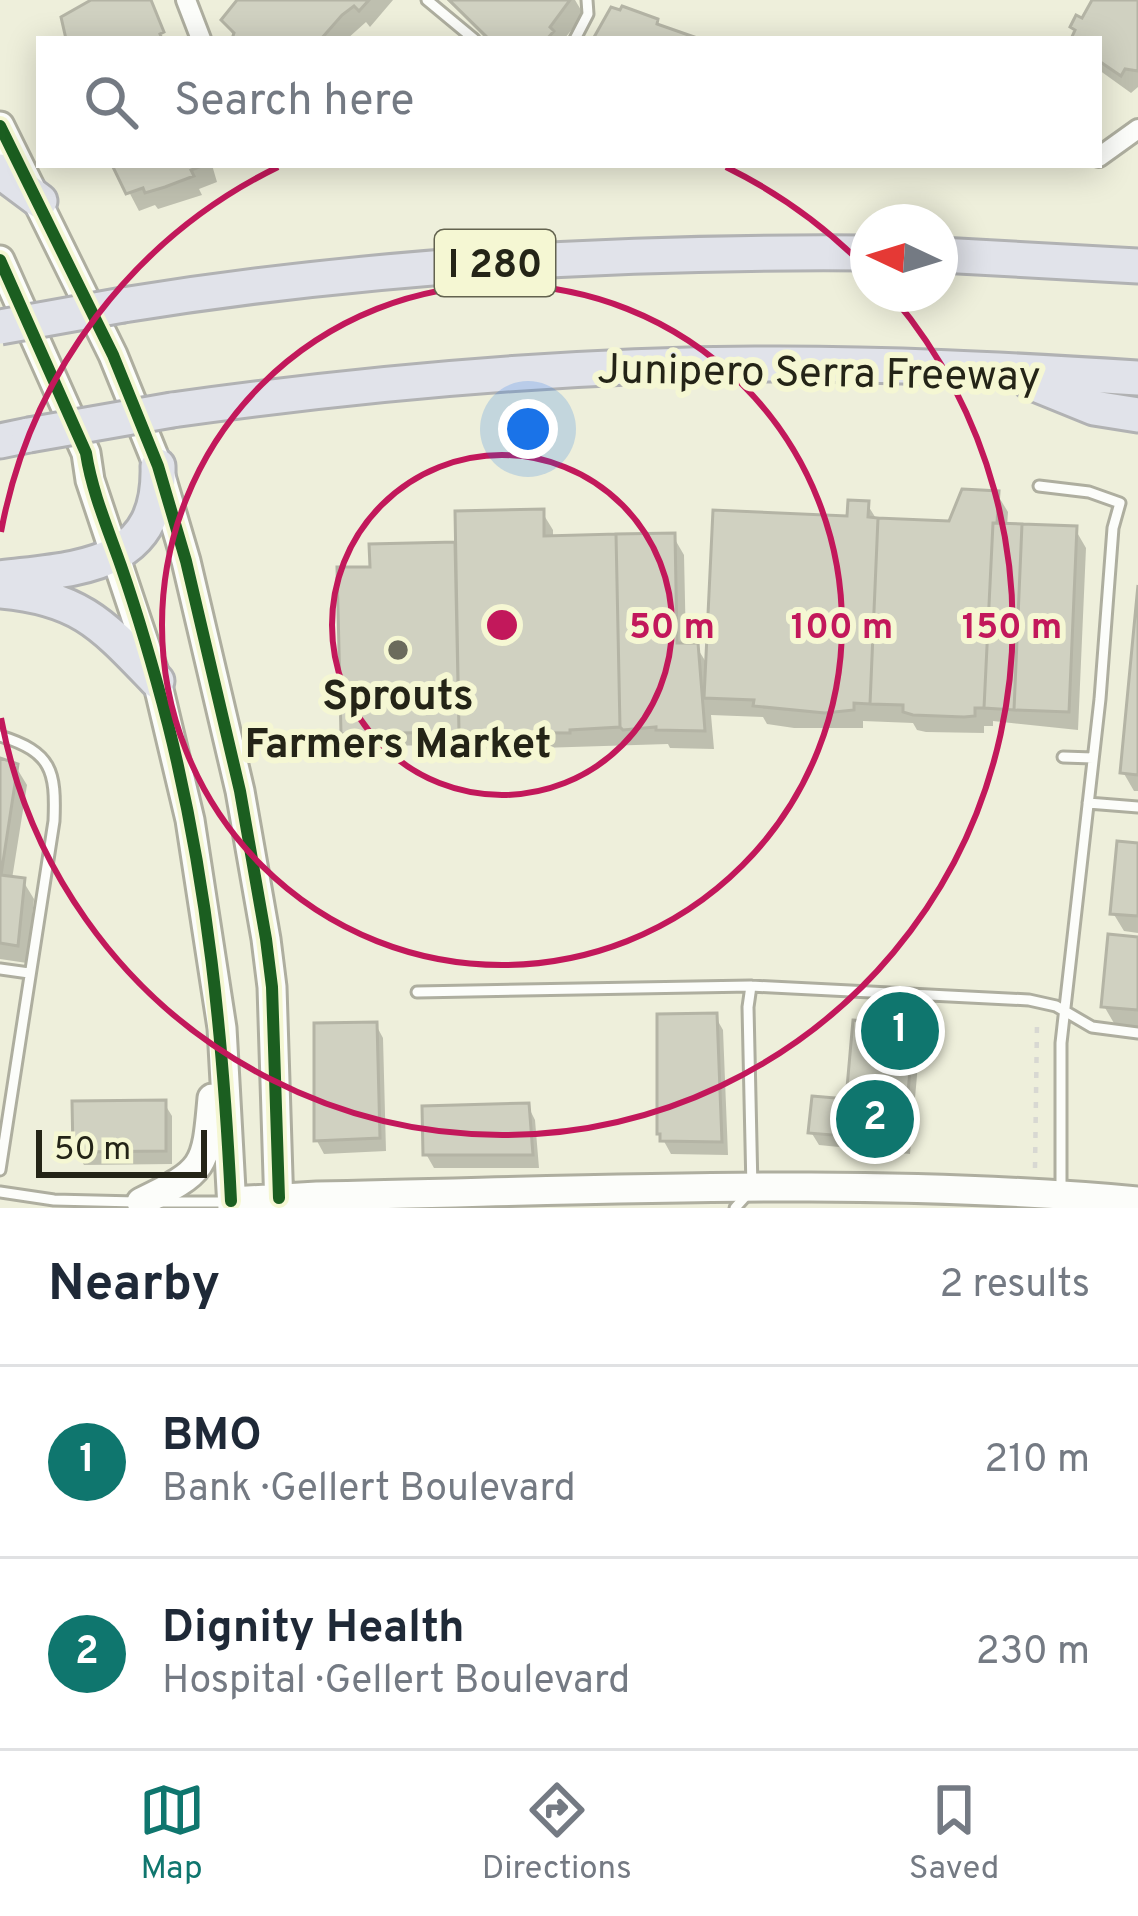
<!DOCTYPE html>
<meta charset="utf-8">
<style>
body{margin:0;font-family:Overpass,sans-serif;background:#f6f6f7;color:#1f2937}
.compass{position:absolute;left:850px;top:204px;width:108px;height:108px;border-radius:50%;background:#fff;box-shadow:0 6px 30px #0003;rotate:274deg}
.scale{position:absolute;left:36px;bottom:30px;width:171px;box-sizing:border-box;padding-left:12px;border:6px solid #242417;border-top:0;font-size:33px;line-height:42px;white-space:nowrap;color:#242417;-webkit-text-stroke:9px #f5f7d3;paint-order:stroke}
.you{position:absolute;left:528px;top:429px;width:42px;height:42px;margin:-30px;border:9px solid #fff;border-radius:50%;background:#1a73e8;box-shadow:0 0 0 18px #1a73e833}
.badge{display:grid;place-items:center;width:78px;height:78px;border-radius:50%;background:#0f766e;color:#fff;font-size:39px;font-weight:700}
.pin{position:absolute;translate:-50% -50%;border:6px solid #fff;box-shadow:0 3px 12px #0006}
.list{margin:0;padding:0;list-style:none}
h2{display:flex;justify-content:space-between;align-items:center;height:156px;margin:0;padding:0 48px;font-size:51px}
h2 small{font-size:39px;font-weight:400;color:#747a83}
.list li{display:grid;grid-template-columns:78px 1fr auto;gap:36px;align-items:center;box-sizing:border-box;height:192px;padding:0 48px;border-top:3px solid #e0e1e3}
.list b{display:block;font-size:45px;white-space:nowrap}
.list p{margin:0;font-size:39px;white-space:nowrap;color:#747a83}
.list em{font-size:39px;font-style:normal;color:#747a83}
.icon{flex:none;width:66px;height:66px;fill:none;stroke:currentColor;stroke-width:2;stroke-linecap:round;stroke-linejoin:round}
.map{position:relative;flex:none;width:1138px;height:1208px;overflow:hidden}
.search{position:absolute;background:#fff;box-shadow:0 6px 30px #0003;left:36px;right:36px;top:36px;height:132px;display:flex;align-items:center;gap:30px;box-sizing:border-box;padding:0 42px;border-radius:0px;color:#747a83;font-size:45px}
.sheet{height:540px;background:#fff}
nav{display:flex;justify-content:space-around;align-items:center;box-sizing:border-box;height:168px;border-top:3px solid #e0e1e3;background:#fff;font-size:33px;color:#747a83}
nav a{display:grid;justify-items:center;gap:6px}
nav .on{color:#0f766e}
.map>svg:first-child{display:block}
.shadow{fill:#0003}
.building{fill:#d0d1c1;stroke:#b4b4a5;stroke-width:3}
.lines{fill:none;stroke-linecap:round;stroke-linejoin:round}
.lane-casing{stroke:#aeae9f;stroke-width:15}
.street-casing{stroke:#aeae9f;stroke-width:24}
.secondary-casing{stroke:#aeae9f;stroke-width:33}
.highway-casing{stroke:#b1b2b3;stroke-width:39}
.path{stroke:#d8d8d2;stroke-width:4.5;stroke-dasharray:6 9;stroke-linecap:butt}
.lane{stroke:#fcfdfa;stroke-width:9}
.street{stroke:#fcfdfa;stroke-width:18}
.secondary{stroke:#fcfdfa;stroke-width:27}
.highway{stroke:#e1e3ea;stroke-width:33}
.highway-bridge-casing{stroke:#b1b2b3;stroke-width:39;stroke-linecap:butt}
.highway-bridge{stroke:#e1e3ea;stroke-width:33}
.cycleway-casing{stroke:#f5f7d3;stroke-width:20}
.cycleway{stroke:#1b5e20;stroke-width:12}
.ring{fill:none;stroke:#c2185b;stroke-width:6}
.poi-dot{fill:#6b6b5c;stroke:#f5f7d3;stroke-width:4.5}
.labels{text-anchor:middle;stroke-width:12;stroke-linejoin:round;paint-order:stroke}
.shield{fill:#f5f7d3;stroke:#63634f;stroke-width:3}
.shield-label{font-size:39px;font-weight:bold;fill:#242417}
.street-label{font-size:42px;fill:#242417;stroke:#f5f7d3}
.poi-label{font-size:42px;font-weight:bold;fill:#242417;stroke:#f5f7d3}
.centre{fill:#c2185b;stroke:#f5f7d3;stroke-width:6}
.ring-label{font-size:36px;text-anchor:middle;font-weight:bold;fill:#c2185b;stroke:#f5f7d3;stroke-width:12;stroke-linejoin:round;paint-order:stroke}
</style>
<div class="map">
<svg width="1138" height="1208" viewBox="0 0 1138 1208">
<rect width="100%" height="100%" fill="#eeefdb"/>
<path class="shadow" d="M 243,0 L 393,0 L 370,27 L 366,22 L 347,39 L 235,39 L 225,20 Z
M 447,0 L 575,0 L 584,15 L 564,39 L 486,39 Z
M 1091,0 L 1138,0 L 1138,87 L 1131,93 L 1099,70 L 1099,39 L 1075,39 L 1073,27 L 1084,22 L 1093,4 Z
M 115,165 L 212,165 L 217,182 L 199,189 L 202,195 L 158,209 L 155,205 L 139,211 Z
M 997,494 L 1008,512 L 1007,526 L 1075,529 L 1086,548 L 1078,730 L 993,721 L 993,726 L 984,726 L 984,733 L 926,732 L 917,730 L 913,723 L 863,721 L 863,728 L 794,728 L 767,724 L 763,717 L 711,715 L 714,749 L 670,748 L 668,744 L 473,750 L 470,745 L 352,746 L 344,733 L 373,570 L 372,547 L 458,545 L 542,512 L 553,530 L 553,539 L 673,536 L 684,555 L 686,646 L 696,646 L 709,667 L 867,504 L 877,520 L 951,524 Z
M 1138,616 L 1138,791 L 1134,791 L 1123,772 Z
M 0,761 L 16,767 L 27,785 L 12,879 L 23,881 L 34,899 L 27,963 L 0,959 Z
M 1138,846 L 1138,933 L 1124,931 L 1113,913 Z
M 1138,940 L 1138,1027 L 1115,1025 L 1104,1006 Z
M 715,1016 L 723,1030 L 728,1155 L 671,1154 L 660,1134 Z
M 376,1025 L 383,1038 L 386,1151 L 324,1154 L 317,1141 Z
M 912,1028 L 920,1042 L 910,1154 L 819,1145 L 811,1132 L 849,1102 Z
M 164,1103 L 172,1116 L 172,1164 L 84,1165 L 76,1152 Z
M 528,1106 L 535,1120 L 539,1168 L 434,1168 L 426,1154 Z"/>
<path class="building" d="M 91,0 L 151,0 L 164,32 L 160,34 L 162,39 L 66,39 L 61,17 Z
M 237,0 L 369,0 L 359,11 L 354,6 L 342,15 L 321,39 L 232,39 L 234,33 L 221,20 Z
M 449,0 L 570,0 L 550,27 L 554,31 L 547,39 L 489,39 Z
M 1092,0 L 1138,0 L 1138,71 L 1125,69 L 1121,76 L 1099,61 L 1099,39 L 1071,39 L 1075,30 L 1070,27 L 1076,15 L 1082,18 Z
M 622,6 L 658,19 L 657,24 L 700,39 L 593,39 L 611,7 L 620,10 Z
M 112,165 L 204,165 L 191,170 L 194,176 L 165,187 L 145,193 L 143,188 L 126,194 Z
M 962,489 L 999,491 L 997,523 L 993,523 L 984,708 L 975,708 L 975,716 L 964,717 L 913,715 L 903,712 L 903,705 L 870,704 L 878,518 L 949,521 Z
M 848,500 L 869,501 L 868,517 L 878,518 L 870,704 L 854,703 L 854,710 L 825,713 L 753,706 L 754,700 L 704,698 L 713,510 L 847,516 Z
M 544,509 L 544,536 L 616,534 L 620,727 L 570,730 L 570,733 L 459,732 L 455,511 Z
M 993,523 L 1022,524 L 1014,710 L 984,708 Z
M 1022,524 L 1077,526 L 1069,712 L 1014,710 Z
M 675,533 L 677,643 L 698,643 L 705,731 L 656,730 L 656,727 L 623,730 L 620,727 L 616,534 Z
M 455,542 L 459,732 L 341,734 L 337,567 L 370,567 L 369,544 Z
M 1138,585 L 1138,775 L 1120,773 Z
M 0,758 L 18,764 L 1,875 L 25,878 L 18,946 L 0,943 Z
M 1117,841 L 1138,843 L 1138,916 L 1110,914 Z
M 1108,934 L 1138,937 L 1138,1010 L 1101,1007 Z
M 717,1013 L 722,1142 L 660,1141 L 660,1134 L 657,1134 L 657,1014 Z
M 853,1020 L 914,1025 L 907,1104 L 846,1099 Z
M 377,1022 L 380,1138 L 314,1141 L 314,1023 Z
M 812,1096 L 907,1104 L 904,1141 L 808,1133 Z
M 166,1100 L 166,1151 L 73,1152 L 72,1101 Z
M 529,1103 L 533,1155 L 423,1155 L 422,1106 Z"/>
<g class="lines">
<defs>
<path id="lane" d="M 427,0 L 474,39
M 575,39 L 588,14 L 587,0
M 1039,486 L 1089,492 L 1120,503 L 1113,528 L 1100,699 L 1061,1043 L 1061,1191
M 0,736 C 52,752 56,771 54,821 L 0,1170
M 1063,757 L 1093,758
M 1088,803 L 1138,807
M 0,969 L 29,973
M 417,992 L 751,986 L 1029,1000 L 1056,1006 L 1092,1027 L 1138,1033
M 0,1192 L 54,1200 L 136,1202
M 159,1202 L 226,1202
M 735,1208 L 752,1189 L 748,1007 L 751,986"/>
<path id="street" d="M 186,0 L 201,39
M 1099,157 L 1138,129"/>
<path id="secondary" d="M 0,126 L 113,355 L 158,466 L 186,561 L 240,791 L 266,939 L 272,987 L 279,1208
M 0,260 L 86,453 L 90,480 L 157,681 L 190,820 L 222,1028 L 232,1208
M 231,1201 L 317,1196 C 590,1191 866,1176 1138,1201
M 141,1202 C 205,1171 206,1168 212,1098"/>
<path id="highway" d="M 0,171 L 40,201
M 940,255 L 1138,266
M 123,305 C 370,265 618,251 868,253
M 1030,382 L 1094,408 L 1138,415
M 172,410 C 365,383 559,365 755,364 C 882,363 1011,370 1138,378
M 0,441 L 29,435
M 0,578 C 78,568 161,569 158,466
M 0,591 C 81,598 103,625 157,681"/>
</defs>
<use href="#lane" class="lane-casing"/>
<use href="#street" class="street-casing"/>
<use href="#secondary" class="secondary-casing"/>
<use href="#highway" class="highway-casing"/>
<path class="path" d="M 1035,1168 L 1037,1024"/>
<use href="#lane" class="lane"/>
<use href="#street" class="street"/>
<use href="#secondary" class="secondary"/>
<use href="#highway" class="highway"/>
<defs>
<path id="highway-bridge" d="M 0,327 L 123,305
M 29,435 L 172,410"/>
</defs>
<use href="#highway-bridge" class="highway-bridge-casing"/>
<use href="#highway-bridge" class="highway-bridge"/>
<defs>
<path id="cycleway" d="M 0,126 L 113,355 L 158,466 L 186,561 L 240,791 L 266,939 L 272,987 L 279,1198
M 0,260 L 86,453 C 92,492 108,529 121,566 C 139,618 154,670 168,724 C 208,883 223,1038 231,1201"/>
</defs>
<use href="#cycleway" class="cycleway-casing"/>
<use href="#cycleway" class="cycleway"/>
</g>
<g class="ring">
<circle cx="502" cy="625" r="170"/>
<circle cx="502" cy="625" r="340"/>
<path d="M1 532A510 510 0 0 1 278 167M726 167A510 510 0 0 1 866 268M893 297A510 510 0 1 1 1 718"/>
</g>
<circle class="poi-dot" cx="398" cy="650" r="12"/>
<g class="labels">
<rect class="shield" x="435" y="230" width="120" height="66" rx="9"/>
<g class="shield-label">
<text x="495" y="277">I 280</text>
</g>
<g class="street-label">
<text transform="translate(819 371) rotate(1)" y="15">Junipero Serra Freeway</text>
</g>
<g class="poi-label">
<text x="398" y="709">Sprouts<tspan x="398" dy="48">Farmers Market</tspan></text>
</g>
</g>
<circle cx="502" cy="625" r="18" class="centre"/>
<g class="ring-label">
<text x="672" y="638">50 m</text>
<text x="842" y="638">100 m</text>
<text x="1012" y="638">150 m</text>
</g>
</svg>
<svg class="compass" viewBox="-18 -18 36 36"><path d="M0-13l5 13h-10z" fill="#e53935"/><path d="M0 13l5-13h-10z" fill="#747a83"/></svg>
<div class="scale">50 m</div>
<div class="you"></div>
<div class="pin badge" style="left:900px;top:1031px">1</div>
<div class="pin badge" style="left:875px;top:1119px">2</div>
<div class="search"><svg class="icon" aria-label="search" viewBox="0 0 24 24"><circle cx="10" cy="10" r="6"/><path d="M15 15l6 6"/></svg>Search here</div>
</div>
<section class="sheet">
<h2>Nearby<small>2 results</small></h2>
<ul class="list">
<li><span class="badge">1</span><div><b>BMO</b><p>Bank · Gellert Boulevard</p></div><em>210 m</em></li>
<li><span class="badge">2</span><div><b>Dignity Health</b><p>Hospital · Gellert Boulevard</p></div><em>230 m</em></li>
</ul>
</section>
<nav>
<a class="on"><svg class="icon" aria-label="map" viewBox="0 0 24 24"><path d="M3 6l6-2 6 2 6-2v14l-6 2-6-2-6 2zM9 4v14M15 6v14"/></svg>Map</a>
<a><svg class="icon" aria-label="directions" viewBox="0 0 24 24"><path d="M12 3l9 9-9 9-9-9zM9 14v-3h6M13 9l2 2-2 2"/></svg>Directions</a>
<a><svg class="icon" aria-label="saved" viewBox="0 0 24 24"><path d="M7 4h10v16l-5-4-5 4z"/></svg>Saved</a>
</nav>
